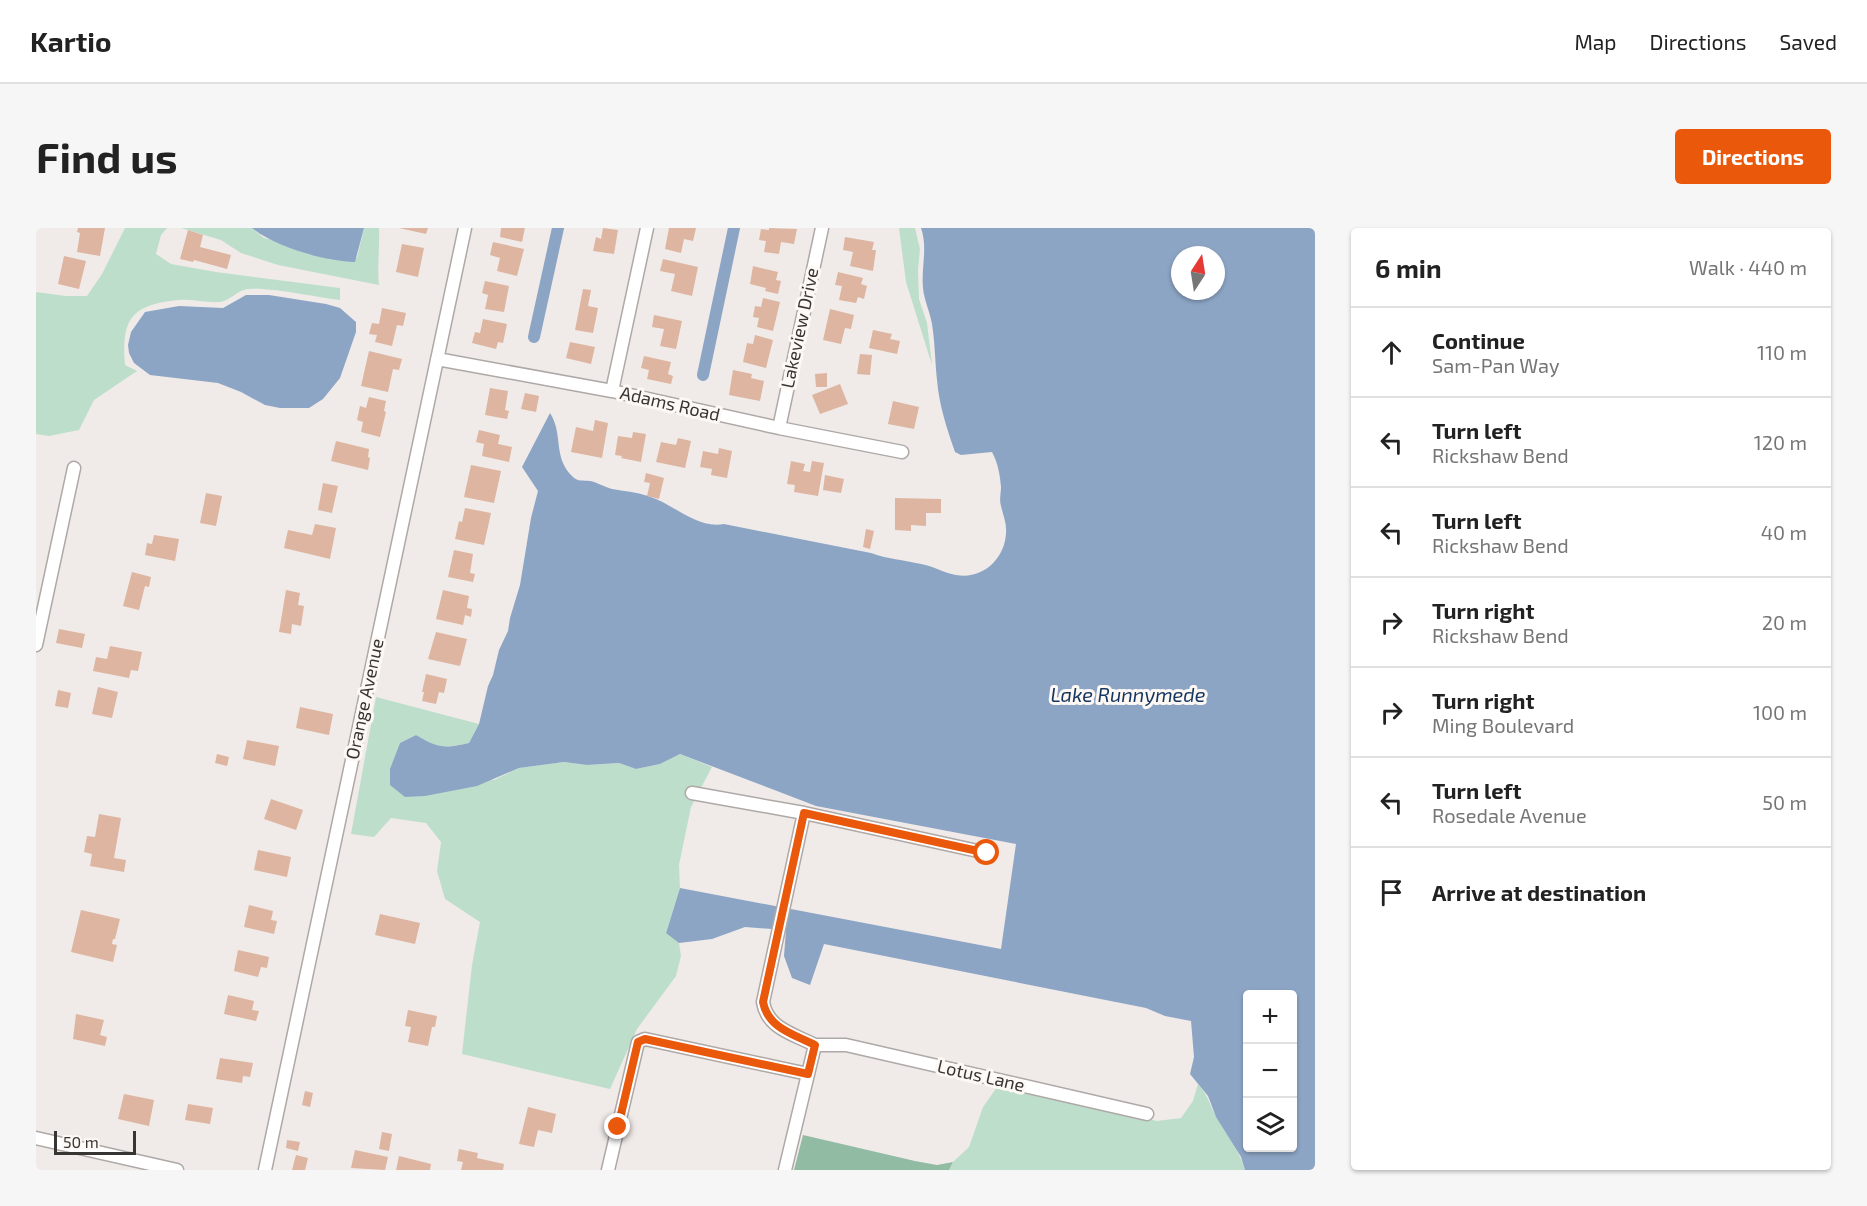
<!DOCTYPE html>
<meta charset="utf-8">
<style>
body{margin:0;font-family:"Exo 2",sans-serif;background:#f6f6f6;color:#222}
.controls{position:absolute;right:18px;bottom:18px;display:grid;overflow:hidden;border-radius:6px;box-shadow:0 2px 4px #0004}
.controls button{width:54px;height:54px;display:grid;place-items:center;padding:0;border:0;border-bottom:2px solid #e0e0e0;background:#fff;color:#222;font:30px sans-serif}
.compass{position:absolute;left:1135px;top:18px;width:54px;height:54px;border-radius:50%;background:#fff;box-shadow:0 2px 4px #0004;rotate:12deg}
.scale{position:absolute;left:18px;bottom:15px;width:82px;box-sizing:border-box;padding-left:6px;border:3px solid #373534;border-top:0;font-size:16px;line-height:21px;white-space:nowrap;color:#373534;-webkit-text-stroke:4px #fef8f5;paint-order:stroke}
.stop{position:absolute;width:18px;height:18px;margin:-14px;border:4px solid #ea580c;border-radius:50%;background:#fff}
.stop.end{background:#ea580c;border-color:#fff;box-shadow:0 2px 6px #0008}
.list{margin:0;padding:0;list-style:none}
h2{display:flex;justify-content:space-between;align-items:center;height:78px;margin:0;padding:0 24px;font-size:26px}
h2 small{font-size:20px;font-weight:400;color:#767676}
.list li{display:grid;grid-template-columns:39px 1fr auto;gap:18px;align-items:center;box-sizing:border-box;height:90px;padding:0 24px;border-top:2px solid #e0e0e0}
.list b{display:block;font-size:22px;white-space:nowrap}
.list p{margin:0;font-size:20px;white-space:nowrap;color:#767676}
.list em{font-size:20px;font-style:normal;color:#767676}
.icon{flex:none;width:33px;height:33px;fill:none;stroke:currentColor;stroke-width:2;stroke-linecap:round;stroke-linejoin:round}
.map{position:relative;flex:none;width:1279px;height:942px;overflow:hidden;border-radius:6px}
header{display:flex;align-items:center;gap:36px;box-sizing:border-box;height:84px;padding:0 30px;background:#fff;border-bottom:2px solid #e0e0e0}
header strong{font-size:28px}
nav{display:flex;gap:33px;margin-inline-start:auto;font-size:21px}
.intro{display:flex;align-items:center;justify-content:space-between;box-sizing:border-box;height:144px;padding:0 36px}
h1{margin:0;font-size:42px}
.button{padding:15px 27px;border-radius:6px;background:#ea580c;color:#fff;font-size:21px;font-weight:700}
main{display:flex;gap:36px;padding:0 36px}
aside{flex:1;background:#fff;border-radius:6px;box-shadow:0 2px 4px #0004}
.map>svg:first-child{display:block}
.green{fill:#bedecc}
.forest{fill:#92bba4}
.water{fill:#8da5c5;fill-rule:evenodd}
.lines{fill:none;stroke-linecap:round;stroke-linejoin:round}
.canal{stroke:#8da5c5;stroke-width:12}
.building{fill:#ddb5a1}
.minor-casing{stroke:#aea8a6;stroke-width:15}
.minor{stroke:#fff;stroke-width:12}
.route{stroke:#ea580c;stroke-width:8}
.labels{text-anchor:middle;stroke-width:6;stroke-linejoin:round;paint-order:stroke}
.street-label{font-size:18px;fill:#373534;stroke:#fef8f5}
.water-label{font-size:20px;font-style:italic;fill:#14355f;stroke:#fef8f5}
</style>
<header>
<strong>Kartio</strong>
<nav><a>Map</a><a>Directions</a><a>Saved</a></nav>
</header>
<div class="intro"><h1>Find us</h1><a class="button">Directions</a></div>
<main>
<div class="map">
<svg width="1279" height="942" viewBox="0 0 1279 942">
<rect width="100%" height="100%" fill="#f0ebe8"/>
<path class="green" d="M 89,0 L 131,0 L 125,7 L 120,26 L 135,36 L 180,44 L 304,60 L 304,72 C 282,70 226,57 208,62 C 200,64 193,73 184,74 C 171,75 156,71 143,72 C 96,76 85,91 89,137 L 101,143 L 58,172 L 43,202 L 13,208 L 0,206 L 0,64 L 30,68 L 51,68 L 66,46 Z
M 145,0 L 216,0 L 228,10 L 321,30 L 328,0 L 343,0 C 344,20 341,38 343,57 L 242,37 L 205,25 L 185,12 Z
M 863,0 L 879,0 L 884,21 L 882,42 L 883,71 L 891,95 L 896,137 L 870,54 Z
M 340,469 L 443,496 L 433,515 C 408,521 402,520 380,507 L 364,515 L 458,552 L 483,540 L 528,534 L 551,537 L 583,535 L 600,541 L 624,536 L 644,526 L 676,539 L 655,579 L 643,637 L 644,660 L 630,704 L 643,715 L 645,728 L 640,748 L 601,801 L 574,861 L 426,826 L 436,737 L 444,694 L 409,671 L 401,643 L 405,614 L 390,595 L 355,590 L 338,609 L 315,606 Z
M 1162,856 C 1174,870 1173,877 1181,890 C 1191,908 1203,922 1209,942 L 913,942 L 917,934 L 933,919 L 947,879 L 961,859 L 1121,893 L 1145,890 L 1157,873 Z"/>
<path class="forest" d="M 767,907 L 879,933 L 901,937 L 917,934 L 913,942 L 758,942 Z"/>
<path class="water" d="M 216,0 L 328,0 L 319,34 C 288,33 239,19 216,0 Z
M 885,0 L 1279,0 L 1279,942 L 1209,942 L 1205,929 L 1180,889 L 1172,868 L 1154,846 L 1158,829 L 1155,793 L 1129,788 L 1110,780 L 788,716 L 774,757 L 756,750 L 748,728 L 750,702 L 709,699 L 676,711 L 643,715 L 630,705 L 644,660 L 965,721 L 980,616 L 780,578 L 644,526 L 624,536 L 600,541 L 583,535 L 551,537 L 528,534 L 483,540 L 441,558 L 389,568 L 369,569 L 354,557 L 354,541 L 364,515 L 380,507 C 402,520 408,521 433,515 L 443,496 L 452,458 L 457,447 L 463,422 L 472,403 L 474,390 L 484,357 L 495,290 L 502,263 L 486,239 L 514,185 C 528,207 516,229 537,249 C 542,254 547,252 554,253 C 561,254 568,259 576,261 C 588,263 600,264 612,268 C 638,276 660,301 688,296 L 835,325 C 851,331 868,332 885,336 C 897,338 908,345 920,347 C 946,352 969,331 970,305 C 971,296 967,287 965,278 C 963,271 965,266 965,259 C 964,247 962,235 956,224 L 925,227 L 919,224 C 911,201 903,177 901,152 C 899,133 899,115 896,96 C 894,84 888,72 887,60 C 885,39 892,20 885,0 ZM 1144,27 L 1180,27 L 1180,63 L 1144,63 ZM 1212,766 L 1256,766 L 1256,920 L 1212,920 Z
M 210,67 L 233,67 L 290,76 L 304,80 L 320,94 L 320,104 L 304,150 L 287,171 L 273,180 L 244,180 L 229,177 L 205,164 L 182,155 L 114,147 L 98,135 L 93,125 L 92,117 L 95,104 L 109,84 L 143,78 L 187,80 Z"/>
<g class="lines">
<path class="canal" d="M 498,109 L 522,0
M 667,147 L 698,0"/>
</g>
<path class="building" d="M 42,0 L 69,0 L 64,28 L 41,24 L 44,5 L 41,4 Z
M 363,0 L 392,0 L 390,6 Z
M 465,0 L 489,0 L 486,14 L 464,9 Z
M 567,0 L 582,2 L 578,26 L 557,23 L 560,9 L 565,11 Z
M 633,0 L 660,0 L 657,13 L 648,11 L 645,25 L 629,21 Z
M 733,0 L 761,1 L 758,16 L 745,14 L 743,26 L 728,24 L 730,13 L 723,12 L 725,1 L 733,2 Z
M 152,2 L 167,7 L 164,19 L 195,27 L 191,41 L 158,32 L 157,34 L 144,31 Z
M 809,9 L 838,14 L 836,22 L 840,22 L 837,43 L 814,38 L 817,24 L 807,22 Z
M 457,14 L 488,21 L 481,48 L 461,43 L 464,30 L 454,27 Z
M 366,16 L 388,20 L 382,49 L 360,44 Z
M 28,28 L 50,33 L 43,61 L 22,56 Z
M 627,31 L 662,39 L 656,68 L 635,63 L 639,46 L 624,43 Z
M 717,38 L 742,44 L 740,52 L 745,53 L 742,66 L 729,63 L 730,60 L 714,56 Z
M 802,44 L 827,50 L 825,56 L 831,58 L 828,71 L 822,69 L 820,75 L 803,72 L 806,58 L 799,57 Z
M 449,53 L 473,58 L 468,84 L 449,81 L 452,67 L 446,65 Z
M 547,61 L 555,62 L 552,78 L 562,80 L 557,105 L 539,102 Z
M 727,70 L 744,74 L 737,103 L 721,99 L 723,90 L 717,89 L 719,78 L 725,79 Z
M 346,80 L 370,85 L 367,98 L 361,97 L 356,118 L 339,114 L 341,107 L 333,106 L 336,95 L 343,96 Z
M 794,81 L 818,87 L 815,101 L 809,100 L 805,116 L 787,112 Z
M 618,87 L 646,93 L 640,121 L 624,118 L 628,101 L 616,99 Z
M 447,91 L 471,96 L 467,115 L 462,114 L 460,121 L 436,115 L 439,104 L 444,105 Z
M 837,102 L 856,106 L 854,111 L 864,113 L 861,126 L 833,120 Z
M 719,107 L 737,112 L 730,140 L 707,134 L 711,115 L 717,116 Z
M 534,114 L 559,119 L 555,136 L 530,130 Z
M 333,123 L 366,131 L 363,142 L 357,141 L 352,164 L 325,158 Z
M 824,126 L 836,127 L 834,147 L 821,146 Z
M 608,128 L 635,134 L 632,146 L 637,148 L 635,156 L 611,151 L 613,142 L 605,140 Z
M 697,142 L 716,146 L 715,150 L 728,153 L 724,173 L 693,167 Z
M 791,145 L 791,159 L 780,159 L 779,146 Z
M 804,156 L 812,176 L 784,186 L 776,167 Z
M 454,160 L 472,163 L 469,182 L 473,183 L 471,191 L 449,187 Z
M 489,165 L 503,168 L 500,184 L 485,181 Z
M 333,169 L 350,173 L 348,183 L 350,184 L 344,209 L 325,204 L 327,194 L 321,192 L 324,178 L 330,180 Z
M 857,173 L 883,179 L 878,201 L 852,196 Z
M 559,192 L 572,195 L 566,230 L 535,224 L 540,199 L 557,203 Z
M 443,202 L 464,207 L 462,216 L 476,219 L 473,234 L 446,228 L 448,216 L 440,214 Z
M 597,204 L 610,206 L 605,234 L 585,230 L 586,228 L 579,227 L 582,208 L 596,210 Z
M 642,210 L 655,213 L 649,240 L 620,234 L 625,214 L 640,217 Z
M 300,213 L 333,221 L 332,229 L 334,230 L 332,242 L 295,233 Z
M 683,220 L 696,223 L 691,250 L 675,247 L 676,241 L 664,239 L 667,223 L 682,226 Z
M 755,233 L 769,236 L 767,243 L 774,244 L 776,233 L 788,235 L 782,268 L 758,264 L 759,257 L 751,256 Z
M 435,237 L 465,243 L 458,275 L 428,269 Z
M 610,245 L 628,250 L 623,271 L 611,268 L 614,255 L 608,254 Z
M 789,247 L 808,251 L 805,265 L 787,262 Z
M 287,255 L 302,258 L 296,285 L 282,282 Z
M 170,265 L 186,268 L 180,298 L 164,295 Z
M 859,270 L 905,271 L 905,285 L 890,285 L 890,298 L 875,297 L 875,303 L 859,302 Z
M 429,280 L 455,285 L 448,317 L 419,311 L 423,293 L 426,294 Z
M 279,296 L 300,300 L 294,331 L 248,320 L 252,302 L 276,307 Z
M 830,301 L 838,303 L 834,321 L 827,319 Z
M 118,307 L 143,311 L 139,333 L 109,327 L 111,315 L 116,316 Z
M 418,322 L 437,326 L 434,345 L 439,346 L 437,354 L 412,349 Z
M 96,344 L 115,349 L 113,359 L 109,358 L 103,382 L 87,378 Z
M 250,362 L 264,365 L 262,377 L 268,378 L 265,398 L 256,396 L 255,406 L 243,404 Z
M 407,362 L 433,368 L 431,380 L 436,381 L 435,389 L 429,387 L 427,397 L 400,391 Z
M 23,401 L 49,406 L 46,420 L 20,415 Z
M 400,404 L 431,411 L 424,438 L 392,431 Z
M 74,418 L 106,424 L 102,443 L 95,442 L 93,450 L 57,443 L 60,429 L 71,431 Z
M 390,446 L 411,451 L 408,465 L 403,464 L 400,476 L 386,473 L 388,464 L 386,464 Z
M 62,459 L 82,464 L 76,490 L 56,486 Z
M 22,462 L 35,465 L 32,480 L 19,478 Z
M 264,479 L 297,486 L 293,507 L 260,500 Z
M 211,512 L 243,518 L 239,538 L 207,531 Z
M 181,526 L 193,529 L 191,538 L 179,535 Z
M 235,571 L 267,582 L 260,602 L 228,591 Z
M 63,586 L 85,590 L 78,630 L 90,632 L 88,644 L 54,638 L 56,626 L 48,624 L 51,608 L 59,609 Z
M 222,622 L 255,629 L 251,649 L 218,642 Z
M 213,677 L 237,683 L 235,692 L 241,693 L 238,706 L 208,699 Z
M 45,682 L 84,691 L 79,711 L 77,711 L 76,716 L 81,717 L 77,734 L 35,724 Z
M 344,686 L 384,695 L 379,716 L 339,707 Z
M 202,722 L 233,729 L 231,740 L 225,739 L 222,749 L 198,743 Z
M 192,767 L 218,773 L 216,782 L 223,783 L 220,793 L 188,786 Z
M 372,782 L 401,788 L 399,799 L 396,799 L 392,818 L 372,814 L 375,799 L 369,798 Z
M 40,786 L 68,792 L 64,807 L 71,809 L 69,818 L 37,811 Z
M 184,830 L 217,835 L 214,849 L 207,848 L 206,855 L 180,851 Z
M 269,863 L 277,865 L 274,879 L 266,877 Z
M 88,866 L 118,872 L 113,898 L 82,891 Z
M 152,876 L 177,880 L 174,896 L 149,892 Z
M 492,879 L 520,886 L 516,905 L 502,902 L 498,919 L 483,916 Z
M 346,904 L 356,906 L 353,923 L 343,921 Z
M 251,912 L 264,914 L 262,923 L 250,920 Z
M 423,921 L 442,925 L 441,930 L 468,936 L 467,942 L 425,942 L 427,934 L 421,933 Z
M 319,922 L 352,929 L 349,942 L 315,940 Z
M 260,927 L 272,930 L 269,942 L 256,942 Z
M 363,928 L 395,936 L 394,942 L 360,942 Z"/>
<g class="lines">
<defs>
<path id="minor" d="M 401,131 L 576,163 L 743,200 L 866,224
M 576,163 L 611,0
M 743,200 L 786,0
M 0,417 L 38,240
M 656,565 L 768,585 L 951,625
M 779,817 L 810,817 L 1111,886
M 0,910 L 141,942
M 229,942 L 429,0
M 572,942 L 602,814 L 609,811 L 772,846
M 749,942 L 779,817 C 757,806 731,800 727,774 L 768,585"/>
</defs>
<use href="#minor" class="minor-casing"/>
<use href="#minor" class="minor"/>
</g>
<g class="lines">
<path class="route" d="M 582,899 L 602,814 L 609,811 L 772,846 L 779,817 C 757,806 732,800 727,774 L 768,585 L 951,625"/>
</g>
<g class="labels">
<g class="street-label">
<text transform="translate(764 100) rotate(-78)" y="6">Lakeview Drive</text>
<text transform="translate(634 176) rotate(13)" y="6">Adams Road</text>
<text transform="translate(329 471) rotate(-78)" y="6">Orange Avenue</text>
<text transform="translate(945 848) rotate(13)" y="6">Lotus Lane</text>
</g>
<g class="water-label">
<text x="1092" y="474">Lake Runnymede</text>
</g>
</g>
</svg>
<div class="controls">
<button>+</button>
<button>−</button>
<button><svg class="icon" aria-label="layers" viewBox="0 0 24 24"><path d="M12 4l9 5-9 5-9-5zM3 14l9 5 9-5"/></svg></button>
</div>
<svg class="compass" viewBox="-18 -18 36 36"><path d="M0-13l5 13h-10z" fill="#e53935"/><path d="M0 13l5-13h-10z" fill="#767676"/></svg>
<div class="scale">50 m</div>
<div class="stop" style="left:951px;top:625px"></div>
<div class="stop end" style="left:582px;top:899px"></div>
</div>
<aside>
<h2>6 min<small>Walk · 440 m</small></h2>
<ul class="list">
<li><svg class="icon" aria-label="ahead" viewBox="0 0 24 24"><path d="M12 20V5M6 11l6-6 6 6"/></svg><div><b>Continue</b><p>Sam-Pan Way</p></div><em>110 m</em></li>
<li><svg class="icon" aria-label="left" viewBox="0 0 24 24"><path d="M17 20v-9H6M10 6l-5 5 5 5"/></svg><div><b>Turn left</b><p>Rickshaw Bend</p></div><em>120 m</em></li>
<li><svg class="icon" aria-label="left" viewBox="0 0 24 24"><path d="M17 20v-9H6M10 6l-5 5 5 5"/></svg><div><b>Turn left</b><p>Rickshaw Bend</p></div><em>40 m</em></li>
<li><svg class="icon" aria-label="right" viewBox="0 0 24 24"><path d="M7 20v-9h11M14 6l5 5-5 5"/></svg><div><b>Turn right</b><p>Rickshaw Bend</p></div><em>20 m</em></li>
<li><svg class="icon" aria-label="right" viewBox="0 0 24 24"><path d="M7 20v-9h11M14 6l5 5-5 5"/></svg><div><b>Turn right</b><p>Ming Boulevard</p></div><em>100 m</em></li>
<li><svg class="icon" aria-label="left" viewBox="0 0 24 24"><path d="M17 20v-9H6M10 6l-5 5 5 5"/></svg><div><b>Turn left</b><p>Rosedale Avenue</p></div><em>50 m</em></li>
<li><svg class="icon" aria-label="arrive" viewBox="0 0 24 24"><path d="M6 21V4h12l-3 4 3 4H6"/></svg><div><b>Arrive at destination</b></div></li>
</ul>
</aside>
</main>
